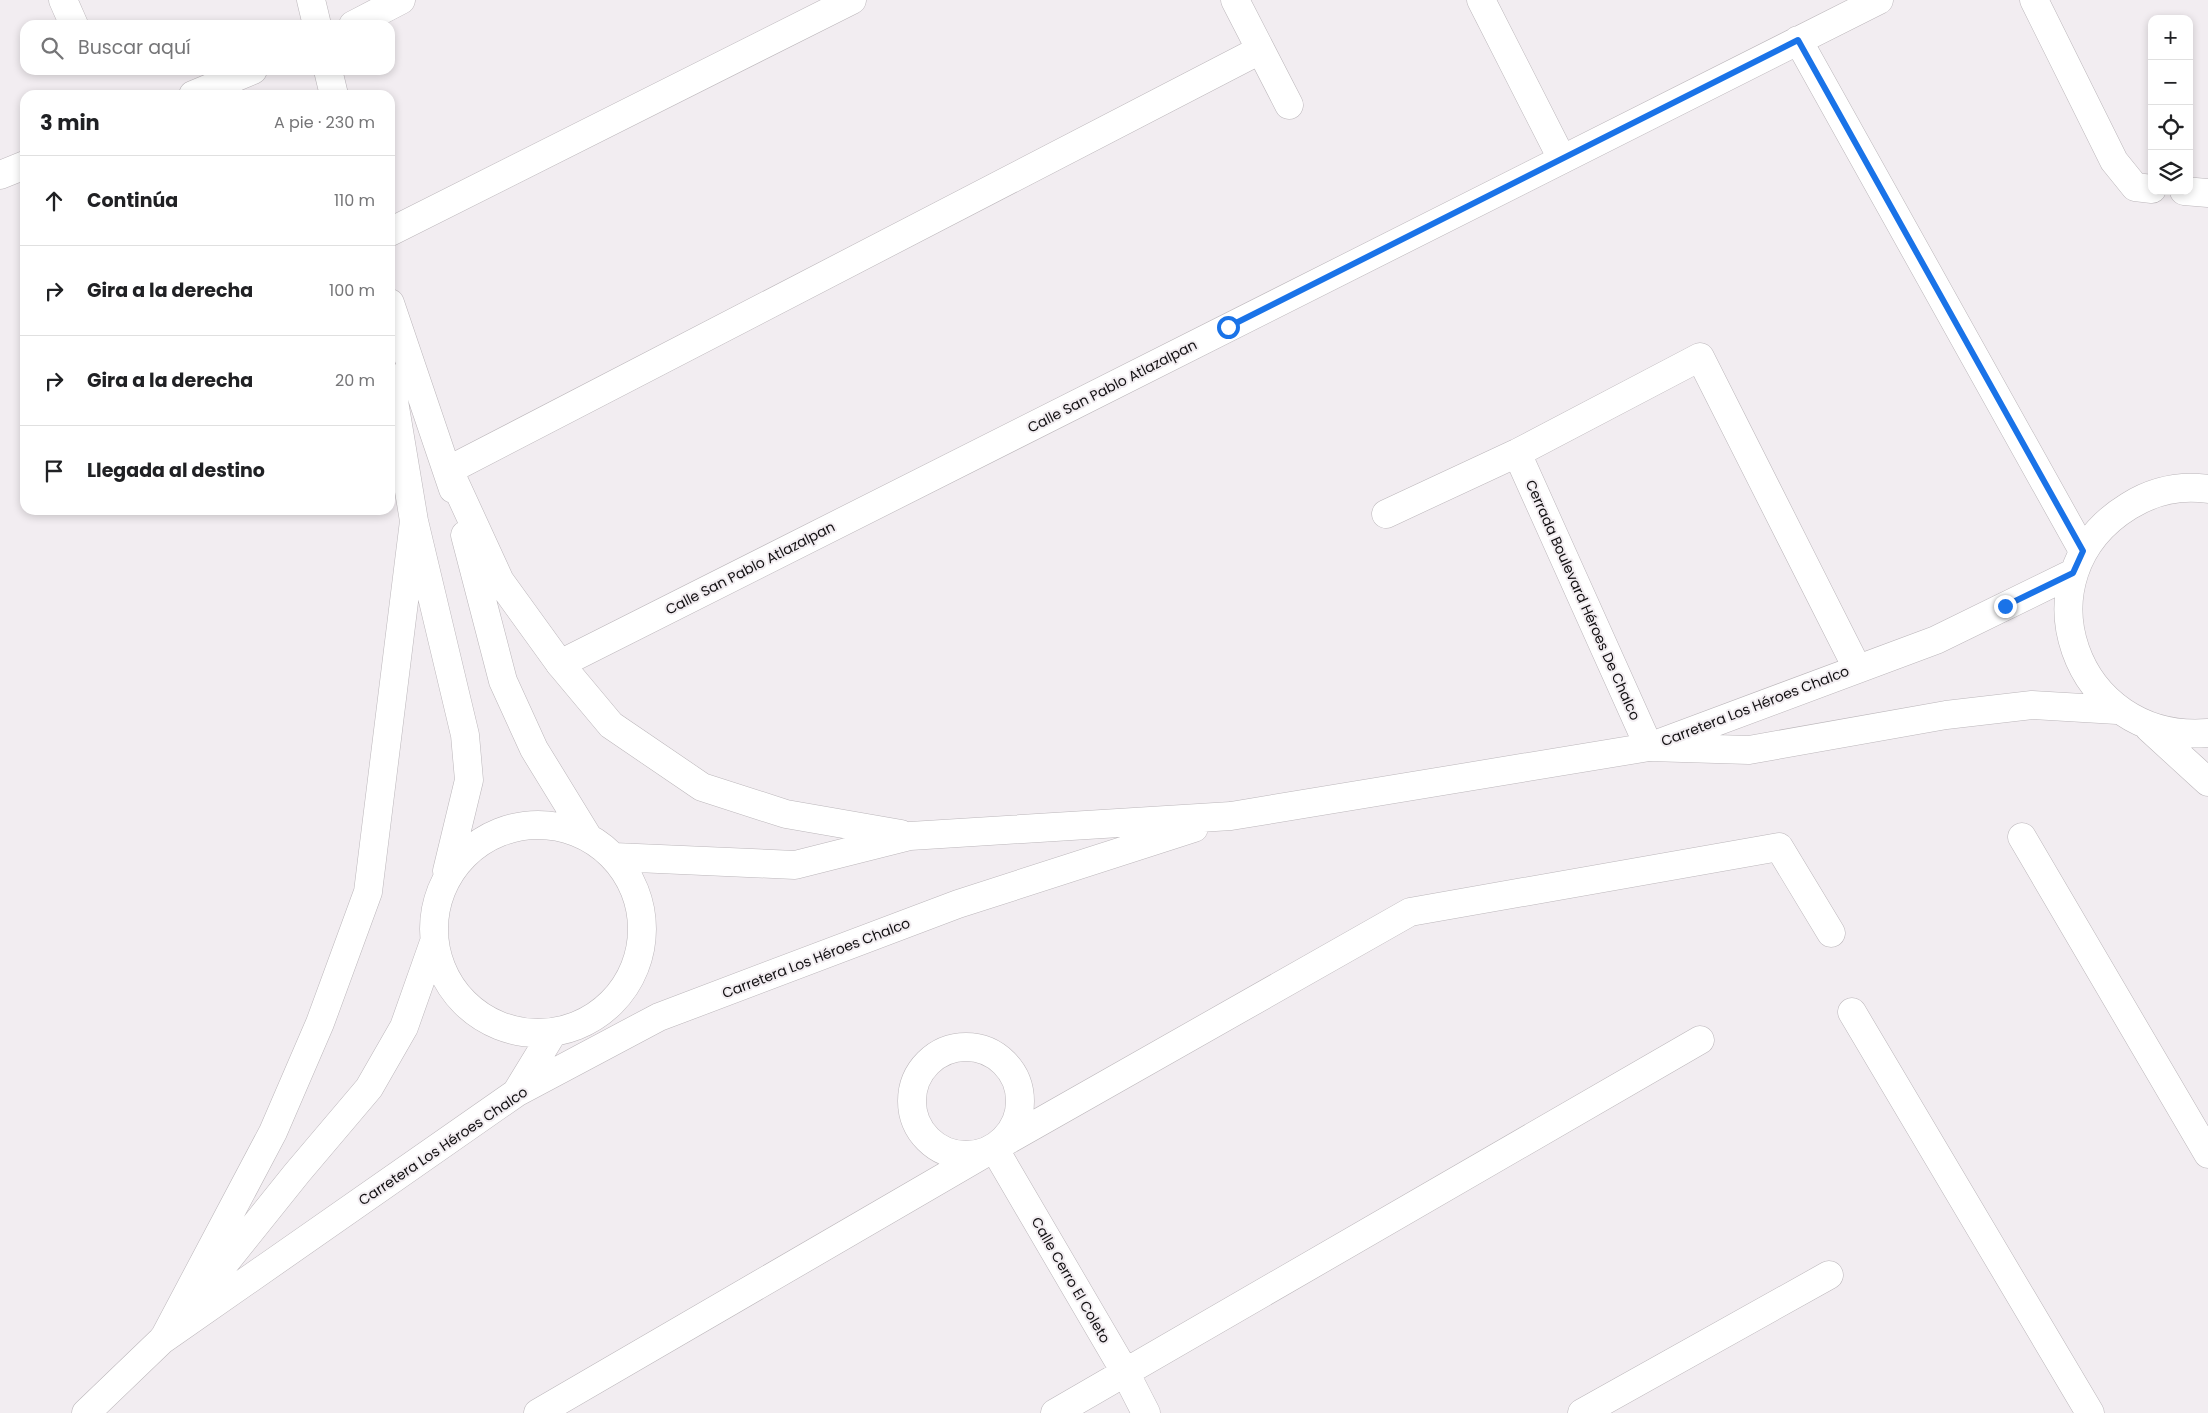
<!DOCTYPE html>
<html lang="es">
<meta charset="utf-8">
<style>
body{margin:0;font-family:Poppins,sans-serif;background:#f6f6f6;color:#202124}
.controls{position:absolute;right:15px;top:15px;display:grid;overflow:hidden;border-radius:10px;box-shadow:0 2px 8px #0003}
.controls button{width:45px;height:45px;display:grid;place-items:center;padding:0;border:0;border-bottom:1px solid #e0e0e0;background:#fff;color:#202124;font:25px sans-serif}
.stop{position:absolute;width:15px;height:15px;margin:-11px;border:4px solid #1a73e8;border-radius:50%;background:#fff}
.stop.end{background:#1a73e8;border-color:#fff;box-shadow:0 1px 5px #0008}
.list{margin:0;padding:0;list-style:none}
h2{display:flex;justify-content:space-between;align-items:center;height:65px;margin:0;padding:0 20px;font-size:21px}
h2 small{font-size:16px;font-weight:400;color:#757577}
.list li{display:grid;grid-template-columns:32px 1fr auto;gap:15px;align-items:center;box-sizing:border-box;height:90px;padding:0 20px;border-top:1px solid #e0e0e0}
.list b{display:block;font-size:19px;white-space:nowrap}
.list em{font-size:16px;font-style:normal;color:#757577}
.icon{flex:none;width:28px;height:28px;fill:none;stroke:currentColor;stroke-width:2;stroke-linecap:round;stroke-linejoin:round}
.map{position:relative;flex:none;width:2208px;height:1413px;overflow:hidden}
.search{position:absolute;background:#fff;box-shadow:0 2px 8px #0003;left:20px;top:20px;width:375px;height:55px;display:flex;align-items:center;gap:12px;box-sizing:border-box;padding:0 18px;border-radius:15px;color:#757577;font-size:19px}
.panel{position:absolute;background:#fff;box-shadow:0 2px 8px #0003;left:20px;top:90px;width:375px;height:425px;border-radius:15px}
.map>svg:first-child{display:block}
.lines{fill:none;stroke-linecap:round;stroke-linejoin:round}
.street-casing{stroke:#bbb6ba;stroke-width:29}
.secondary-casing{stroke:#bbb6ba;stroke-width:29}
.street{stroke:#fff;stroke-width:28}
.secondary{stroke:#fff;stroke-width:28}
.route{stroke:#1a73e8;stroke-width:6}
.labels{text-anchor:middle;stroke-width:4;stroke-linejoin:round;paint-order:stroke}
.street-label{font-size:14px;fill:#121012;stroke:#f2edf1}
</style>
<div class="map">
<svg width="2208" height="1413" viewBox="0 0 2208 1413">
<rect width="100%" height="100%" fill="#f2edf1"/>
<g class="lines">
<defs>
<path id="street" d="M 63,0 L 74,25
M 1235,0 L 1289,105
M 1481,0 L 1562,159
M 2034,0 L 2114,161 L 2135,187 L 2152,189
M 353,25 L 401,0
M 1798,40 L 2083,551
M 193,95 L 253,70
M 0,175 L 25,165
M 2184,191 L 2208,193
M 390,232 L 852,0
M 1517,453 L 1649,747
M 449,470 L 1260,50
M 1386,514 L 1517,453 L 1700,357 L 1857,668
M 560,664 L 1879,0
M 2022,837 L 2208,1154
M 1852,1012 L 2090,1413
M912 1101a54 54 0 1 1 108 0a54 54 0 1 1-108 0Z
M 994,1148 L 1125,1372 L 1146,1413
M 538,1413 L 994,1148 L 1410,912 L 1779,847 L 1831,933
M 1055,1413 L 1700,1040
M 1582,1413 L 1829,1275"/>
<path id="secondary" d="M 311,0 L 317,25
M 328,70 L 334,95
M 390,303 L 453,489
M 390,377 L 414,521 L 465,735 L 469,780 L 447,871
M 449,470 L 500,581 L 560,664 L 611,725 L 702,787 L 786,814 L 901,834
M 2208,489 C 2180,485 2153,491 2129,506 C 2015,576 2074,744 2208,733
M 465,535 L 503,681 L 534,749 L 588,837
M 2149,728 L 2208,782
M 1662,742 L 1936,640 L 2073,573
M434 929a104 104 0 1 1 208 0a104 104 0 1 1-208 0Z
M 614,857 L 795,865 L 910,836 L 1231,816 L 1649,747 L 1749,750 L 1946,715 L 2032,705 L 2117,710
M 516,1093 L 552,1034
M 204,1289 L 297,1173 L 369,1088 L 404,1027 L 434,942
M 165,1336 L 273,1132 L 320,1023 L 368,892 L 414,521
M 162,1340 L 516,1093 L 659,1017 L 958,904 L 1194,828
M 86,1413 L 162,1340 L 173,1326"/>
</defs>
<use href="#street" class="street-casing"/>
<use href="#secondary" class="secondary-casing"/>
<use href="#street" class="street"/>
<use href="#secondary" class="secondary"/>
</g>
<g class="lines">
<path class="route" d="M 1228,327 L 1798,40 L 2083,551 L 2073,573 L 2005,606"/>
</g>
<g class="labels">
<g class="street-label">
<text transform="translate(1112 386) rotate(-27)" y="5">Calle San Pablo Atlazalpan</text>
<text transform="translate(750 568) rotate(-27)" y="5">Calle San Pablo Atlazalpan</text>
<text transform="translate(1583 600) rotate(66)" y="5">Cerrada Boulevard Héroes De Chalco</text>
<text transform="translate(1755 706) rotate(-21)" y="5">Carretera Los Héroes Chalco</text>
<text transform="translate(816 958) rotate(-21)" y="5">Carretera Los Héroes Chalco</text>
<text transform="translate(443 1146) rotate(-34)" y="5">Carretera Los Héroes Chalco</text>
<text transform="translate(1071 1280) rotate(60)" y="5">Calle Cerro El Coleto</text>
</g>
</g>
</svg>
<div class="controls">
<button>+</button>
<button>−</button>
<button><svg class="icon" aria-label="locate" viewBox="0 0 24 24"><circle cx="12" cy="12" r="6"/><path d="M12 2v4M12 18v4M2 12h4M18 12h4"/></svg></button>
<button><svg class="icon" aria-label="layers" viewBox="0 0 24 24"><path d="M12 4l9 5-9 5-9-5zM3 14l9 5 9-5"/></svg></button>
</div>
<div class="stop" style="left:1228px;top:327px"></div>
<div class="stop end" style="left:2005px;top:606px"></div>
<div class="search"><svg class="icon" aria-label="search" viewBox="0 0 24 24"><circle cx="10" cy="10" r="6"/><path d="M15 15l6 6"/></svg>Buscar aquí</div>
<section class="panel">
<h2>3 min<small>A pie · 230 m</small></h2>
<ul class="list">
<li><svg class="icon" aria-label="ahead" viewBox="0 0 24 24"><path d="M12 20V5M6 11l6-6 6 6"/></svg><div><b>Continúa</b></div><em>110 m</em></li>
<li><svg class="icon" aria-label="right" viewBox="0 0 24 24"><path d="M7 20v-9h11M14 6l5 5-5 5"/></svg><div><b>Gira a la derecha</b></div><em>100 m</em></li>
<li><svg class="icon" aria-label="right" viewBox="0 0 24 24"><path d="M7 20v-9h11M14 6l5 5-5 5"/></svg><div><b>Gira a la derecha</b></div><em>20 m</em></li>
<li><svg class="icon" aria-label="arrive" viewBox="0 0 24 24"><path d="M6 21V4h12l-3 4 3 4H6"/></svg><div><b>Llegada al destino</b></div></li>
</ul>
</section>
</div>
